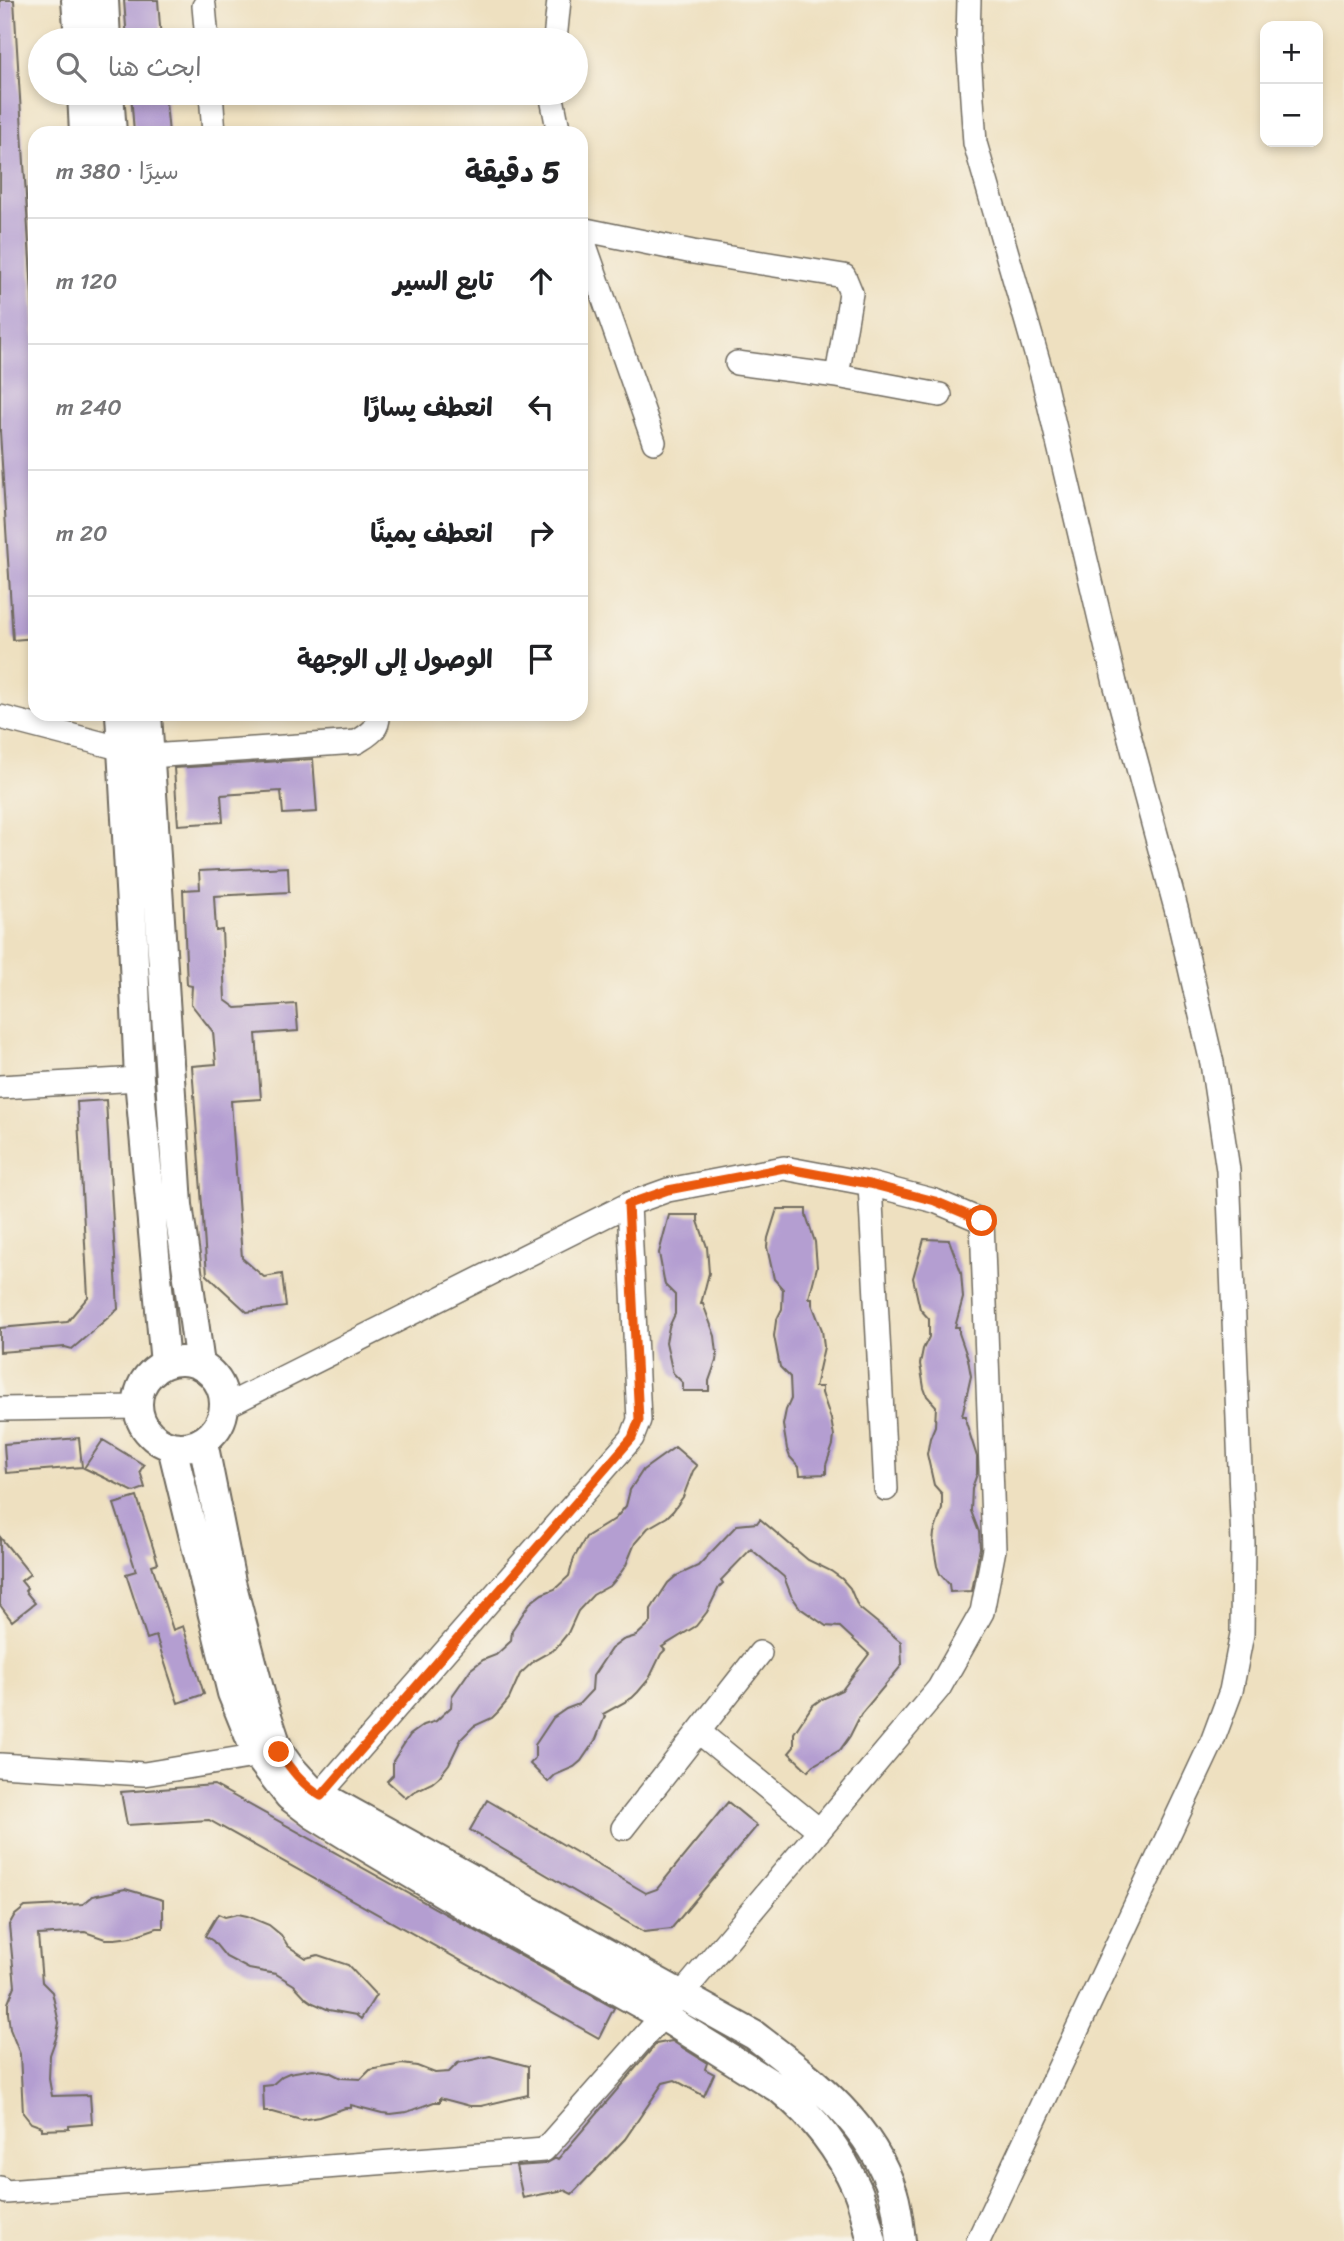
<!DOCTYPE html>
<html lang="ar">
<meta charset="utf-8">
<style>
body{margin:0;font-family:Sriracha,"Playpen Sans Arabic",sans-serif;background:#f2f2f2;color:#202124;direction:rtl}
.controls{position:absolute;right:21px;top:21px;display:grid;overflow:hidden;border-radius:14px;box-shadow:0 4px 10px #0003}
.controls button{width:63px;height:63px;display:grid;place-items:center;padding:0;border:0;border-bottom:2px solid #e0e0e0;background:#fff;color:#202124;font:35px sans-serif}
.stop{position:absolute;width:21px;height:21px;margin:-16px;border:5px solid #ea580c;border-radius:50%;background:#fff}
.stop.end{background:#ea580c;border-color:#fff;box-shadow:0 2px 7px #0008}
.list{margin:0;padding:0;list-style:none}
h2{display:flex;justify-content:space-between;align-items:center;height:91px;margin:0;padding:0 28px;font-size:30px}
h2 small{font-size:23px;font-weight:400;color:#757577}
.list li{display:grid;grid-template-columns:46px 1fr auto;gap:21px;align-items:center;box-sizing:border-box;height:126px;padding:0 28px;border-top:2px solid #e0e0e0}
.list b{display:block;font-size:26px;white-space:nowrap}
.list em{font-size:23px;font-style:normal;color:#757577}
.icon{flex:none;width:38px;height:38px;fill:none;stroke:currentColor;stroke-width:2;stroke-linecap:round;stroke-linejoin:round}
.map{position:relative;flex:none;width:1344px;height:2241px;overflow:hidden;direction:ltr}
.search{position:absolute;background:#fff;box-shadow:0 4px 10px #0003;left:28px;top:28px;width:560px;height:77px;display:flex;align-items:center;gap:18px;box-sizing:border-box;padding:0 24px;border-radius:38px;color:#757577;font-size:26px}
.panel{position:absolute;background:#fff;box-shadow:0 4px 10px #0003;left:28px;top:126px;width:560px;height:595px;border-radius:21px;direction:rtl}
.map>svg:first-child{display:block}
.building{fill:#b49ed1}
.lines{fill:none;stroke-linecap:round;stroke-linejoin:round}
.minor-casing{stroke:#6f6a5f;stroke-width:26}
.major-casing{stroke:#6f6a5f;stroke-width:32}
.minor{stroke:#fff;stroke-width:23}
.major{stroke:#fff;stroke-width:28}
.route{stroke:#ea580c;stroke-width:9}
</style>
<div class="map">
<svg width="1344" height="2241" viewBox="0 0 1344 2241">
<rect width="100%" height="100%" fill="#f7f3e8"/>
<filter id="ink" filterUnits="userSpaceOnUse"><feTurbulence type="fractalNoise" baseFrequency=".0143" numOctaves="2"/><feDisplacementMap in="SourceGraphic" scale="14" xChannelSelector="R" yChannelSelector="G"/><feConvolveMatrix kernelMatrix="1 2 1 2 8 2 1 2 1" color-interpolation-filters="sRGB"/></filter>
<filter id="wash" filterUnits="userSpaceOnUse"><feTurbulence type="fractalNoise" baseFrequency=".00686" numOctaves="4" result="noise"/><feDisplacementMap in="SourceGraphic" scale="28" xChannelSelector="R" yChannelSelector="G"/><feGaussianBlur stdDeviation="1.57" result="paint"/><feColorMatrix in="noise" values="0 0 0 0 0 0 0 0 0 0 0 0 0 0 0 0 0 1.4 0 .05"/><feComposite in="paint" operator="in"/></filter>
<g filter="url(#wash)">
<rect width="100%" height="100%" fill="#eee0c0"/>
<g id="blocks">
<path class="building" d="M 0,0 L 14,0 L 35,343 L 35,638 L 13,640 L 0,432 Z
M 124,0 L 158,0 L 161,40 L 127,40 Z
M 131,93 L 165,93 L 169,133 L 134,133 Z
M 313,759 L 317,812 L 283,814 L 281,791 L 221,795 L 223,822 L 178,825 L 174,768 Z
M 288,867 L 289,892 L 214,896 L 216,931 L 222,930 L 225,1000 L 236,1008 L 296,1004 L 298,1031 L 256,1034 L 261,1099 L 231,1101 L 242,1258 L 264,1277 L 282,1274 L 286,1307 L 247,1312 L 207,1275 L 192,1066 L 216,1064 L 213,1032 L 191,1004 L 192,986 L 187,985 L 183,890 L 200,889 L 199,871 Z
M 106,1100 L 118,1309 L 72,1349 L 65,1347 L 0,1352 L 0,1328 L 67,1322 L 88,1297 L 77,1102 Z
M 777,1209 L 806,1209 L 806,1215 L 815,1242 L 817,1267 L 809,1298 L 812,1298 L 812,1304 L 822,1330 L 824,1347 L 815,1387 L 822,1387 L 822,1393 L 831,1419 L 834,1436 L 833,1445 L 826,1465 L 826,1474 L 800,1475 L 799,1467 L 790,1457 L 787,1449 L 783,1425 L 786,1410 L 791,1399 L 790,1377 L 780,1367 L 774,1336 L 776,1321 L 782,1309 L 783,1289 L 774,1279 L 767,1247 L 768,1238 Z
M 669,1215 L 698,1215 L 698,1221 L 707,1247 L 709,1273 L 701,1304 L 703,1304 L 715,1336 L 717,1353 L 716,1361 L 709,1381 L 709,1391 L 683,1391 L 683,1383 L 673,1373 L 671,1365 L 666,1342 L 669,1327 L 675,1314 L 675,1295 L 665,1285 L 659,1253 Z
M 924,1239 L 949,1240 L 961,1272 L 963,1298 L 955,1327 L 959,1327 L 959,1333 L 968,1359 L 971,1376 L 962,1416 L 966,1416 L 966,1422 L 977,1457 L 977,1474 L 972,1488 L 971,1511 L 979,1532 L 980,1548 L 972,1591 L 950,1592 L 949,1584 L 940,1574 L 937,1566 L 933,1543 L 934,1533 L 942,1509 L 942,1494 L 934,1485 L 927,1454 L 930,1438 L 935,1426 L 936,1406 L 927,1396 L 924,1388 L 920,1364 L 923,1349 L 929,1337 L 929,1319 L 920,1309 L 913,1278 Z
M 79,1438 L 82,1467 L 6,1473 L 4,1444 Z
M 103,1440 L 144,1465 L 140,1471 L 145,1488 L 134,1492 L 84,1468 Z
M 675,1447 L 697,1466 L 693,1471 L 683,1497 L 673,1511 L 667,1517 L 648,1528 L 635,1543 L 626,1565 L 617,1578 L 611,1585 L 593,1595 L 578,1611 L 568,1633 L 555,1649 L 535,1660 L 520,1674 L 509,1699 L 498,1712 L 492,1718 L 474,1726 L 461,1739 L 449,1764 L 439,1777 L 432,1783 L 413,1792 L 406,1798 L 387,1781 L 393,1775 L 393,1761 L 410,1735 L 424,1725 L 436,1721 L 451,1707 L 452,1696 L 471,1669 L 483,1660 L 496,1655 L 511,1641 L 512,1630 L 530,1603 L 542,1594 L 555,1589 L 569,1576 L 574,1558 L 586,1537 L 615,1519 L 626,1506 L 630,1490 L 643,1470 Z
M 137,1497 L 158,1563 L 152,1565 L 173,1630 L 183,1626 L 204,1694 L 178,1703 L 156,1636 L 147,1639 L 126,1574 L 136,1571 L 114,1504 Z
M 760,1519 L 808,1560 L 831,1571 L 842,1579 L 850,1588 L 858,1607 L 901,1642 L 902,1665 L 861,1714 L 850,1736 L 840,1750 L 814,1765 L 808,1771 L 789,1753 L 794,1747 L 794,1733 L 812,1706 L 820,1700 L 842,1690 L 869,1654 L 840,1627 L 826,1626 L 800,1608 L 791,1595 L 784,1577 L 751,1549 L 721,1580 L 723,1583 L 719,1587 L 707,1612 L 696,1626 L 662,1647 L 665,1650 L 661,1654 L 649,1679 L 638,1692 L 632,1698 L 603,1714 L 605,1716 L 596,1739 L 581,1761 L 574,1767 L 555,1775 L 548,1782 L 530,1764 L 535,1758 L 535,1745 L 553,1718 L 566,1709 L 579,1704 L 592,1690 L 593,1676 L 611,1649 L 623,1640 L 636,1636 L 651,1622 L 651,1609 L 668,1583 L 676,1576 L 698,1566 L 737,1525 L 757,1523 Z
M 0,1537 L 30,1574 L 21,1581 L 27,1588 L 25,1591 L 35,1603 L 12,1621 L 0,1605 Z
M 214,1785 L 614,2008 L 599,2038 L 209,1820 L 127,1825 L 121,1792 Z
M 487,1800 L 646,1893 L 657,1889 L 728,1802 L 757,1826 L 671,1929 L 644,1932 L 470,1830 Z
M 125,1889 L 163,1900 L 163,1928 L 157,1928 L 131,1937 L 115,1939 L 105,1939 L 85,1932 L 38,1935 L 42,1982 L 52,1992 L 59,2023 L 56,2038 L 50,2055 L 49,2079 L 52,2096 L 90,2095 L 92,2124 L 69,2126 L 69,2129 L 42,2130 L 42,2127 L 31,2123 L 23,2113 L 20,2054 L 10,2029 L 8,2013 L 8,2003 L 15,1986 L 9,1925 L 14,1916 L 25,1907 L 83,1904 L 93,1896 Z
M 218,1914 L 225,1917 L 238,1914 L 247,1916 L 269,1925 L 281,1935 L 288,1946 L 306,1958 L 318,1955 L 348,1965 L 376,1995 L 361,2019 L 356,2015 L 329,2010 L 313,2003 L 306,1998 L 294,1985 L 276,1974 L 249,1969 L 226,1957 L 213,1941 L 205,1936 Z
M 672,2041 L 707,2063 L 705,2069 L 714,2074 L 704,2096 L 675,2080 L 663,2083 L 625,2139 L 572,2194 L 564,2190 L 523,2198 L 516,2166 L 545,2164 L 556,2158 L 558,2159 L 656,2044 Z
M 490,2056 L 528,2066 L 528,2095 L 481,2106 L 470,2106 L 440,2098 L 440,2102 L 434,2102 L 407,2112 L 391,2114 L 382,2113 L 351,2105 L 351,2108 L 345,2108 L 319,2117 L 301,2120 L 273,2112 L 264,2112 L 263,2086 L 272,2085 L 282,2076 L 289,2073 L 313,2069 L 329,2072 L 341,2078 L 361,2079 L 370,2070 L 402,2064 L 417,2066 L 435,2073 L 449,2072 L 458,2063 Z"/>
</g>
</g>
<g filter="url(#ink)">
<use href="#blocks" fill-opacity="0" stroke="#6f6a5f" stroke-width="2"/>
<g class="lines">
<defs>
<path id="minor" d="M 969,0 L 968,39 L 975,143 L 1043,378 L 1115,683 L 1177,912 L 1212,1063 L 1228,1170 L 1243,1543 L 1242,1634 L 1231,1691 L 1212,1742 L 978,2241
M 204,6 L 207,40
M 555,40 L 559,0
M 211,93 L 214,133
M 551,93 L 559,133
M 581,229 L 693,252 L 844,276 L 851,293 L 837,376 L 737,363
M 581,234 L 654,442
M 837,376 L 940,395
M 0,717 L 150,756 L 357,742 C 369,734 379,730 378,714
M 0,1087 L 139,1079
M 870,1184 L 886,1489
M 0,1409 L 138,1407
M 699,1732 L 819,1830
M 0,1765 L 144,1774 L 273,1753
M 309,1807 L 632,1438 L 639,1420 L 629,1204
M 623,1828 L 760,1653
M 0,2188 L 6,2192 L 544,2150 L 681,1995 L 939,1688 L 982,1612 L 994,1549 L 982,1221 L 935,1201 L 870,1184 L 784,1168 L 668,1190 L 629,1204 L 224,1407"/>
<path id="major" d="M 76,0 L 79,40
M 104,0 L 106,40
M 82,93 L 84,133
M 109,93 L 112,133
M 120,714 L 133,940 L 139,1079 L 165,1364
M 147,714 L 178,1205 L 200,1365
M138 1404a43 43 0 1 1 86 0a43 43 0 1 1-86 0Z
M 203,1442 L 231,1582 L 263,1704 L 279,1752 L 289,1766 L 311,1790 L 754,2035 C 810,2078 871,2122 893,2193 C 898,2209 899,2225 901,2241
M 172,1447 L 232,1693 L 257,1755 L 289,1796 L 314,1815 L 348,1836 L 479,1914 L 661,2015 L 781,2090 C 813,2116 840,2151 857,2189 C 864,2205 867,2224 872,2241"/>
</defs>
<use href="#minor" class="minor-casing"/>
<use href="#major" class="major-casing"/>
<use href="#minor" class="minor"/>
<use href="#major" class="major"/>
</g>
</g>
<g class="lines" filter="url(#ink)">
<path class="route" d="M 279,1752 C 290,1768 303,1786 321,1796 L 632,1438 L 639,1420 L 628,1204 L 668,1190 L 784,1168 L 870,1184 L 935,1201 L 982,1221"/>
</g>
</svg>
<div class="controls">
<button>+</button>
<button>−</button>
</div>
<div class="stop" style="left:982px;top:1221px"></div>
<div class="stop end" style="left:279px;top:1752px"></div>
<div class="search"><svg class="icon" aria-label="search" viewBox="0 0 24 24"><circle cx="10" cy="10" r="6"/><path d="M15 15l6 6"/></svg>ابحث هنا</div>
<section class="panel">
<h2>5 دقيقة<small>سيرًا · 380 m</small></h2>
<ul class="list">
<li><svg class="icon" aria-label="ahead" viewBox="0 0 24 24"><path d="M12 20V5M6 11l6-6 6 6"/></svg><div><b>تابع السير</b></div><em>120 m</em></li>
<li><svg class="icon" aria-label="left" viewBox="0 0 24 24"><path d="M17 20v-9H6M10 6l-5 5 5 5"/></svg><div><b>انعطف يسارًا</b></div><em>240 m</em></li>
<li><svg class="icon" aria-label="right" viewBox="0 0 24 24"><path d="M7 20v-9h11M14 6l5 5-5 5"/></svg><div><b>انعطف يمينًا</b></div><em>20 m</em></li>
<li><svg class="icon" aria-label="arrive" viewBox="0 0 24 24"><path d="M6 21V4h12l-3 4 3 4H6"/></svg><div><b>الوصول إلى الوجهة</b></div></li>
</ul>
</section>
</div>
